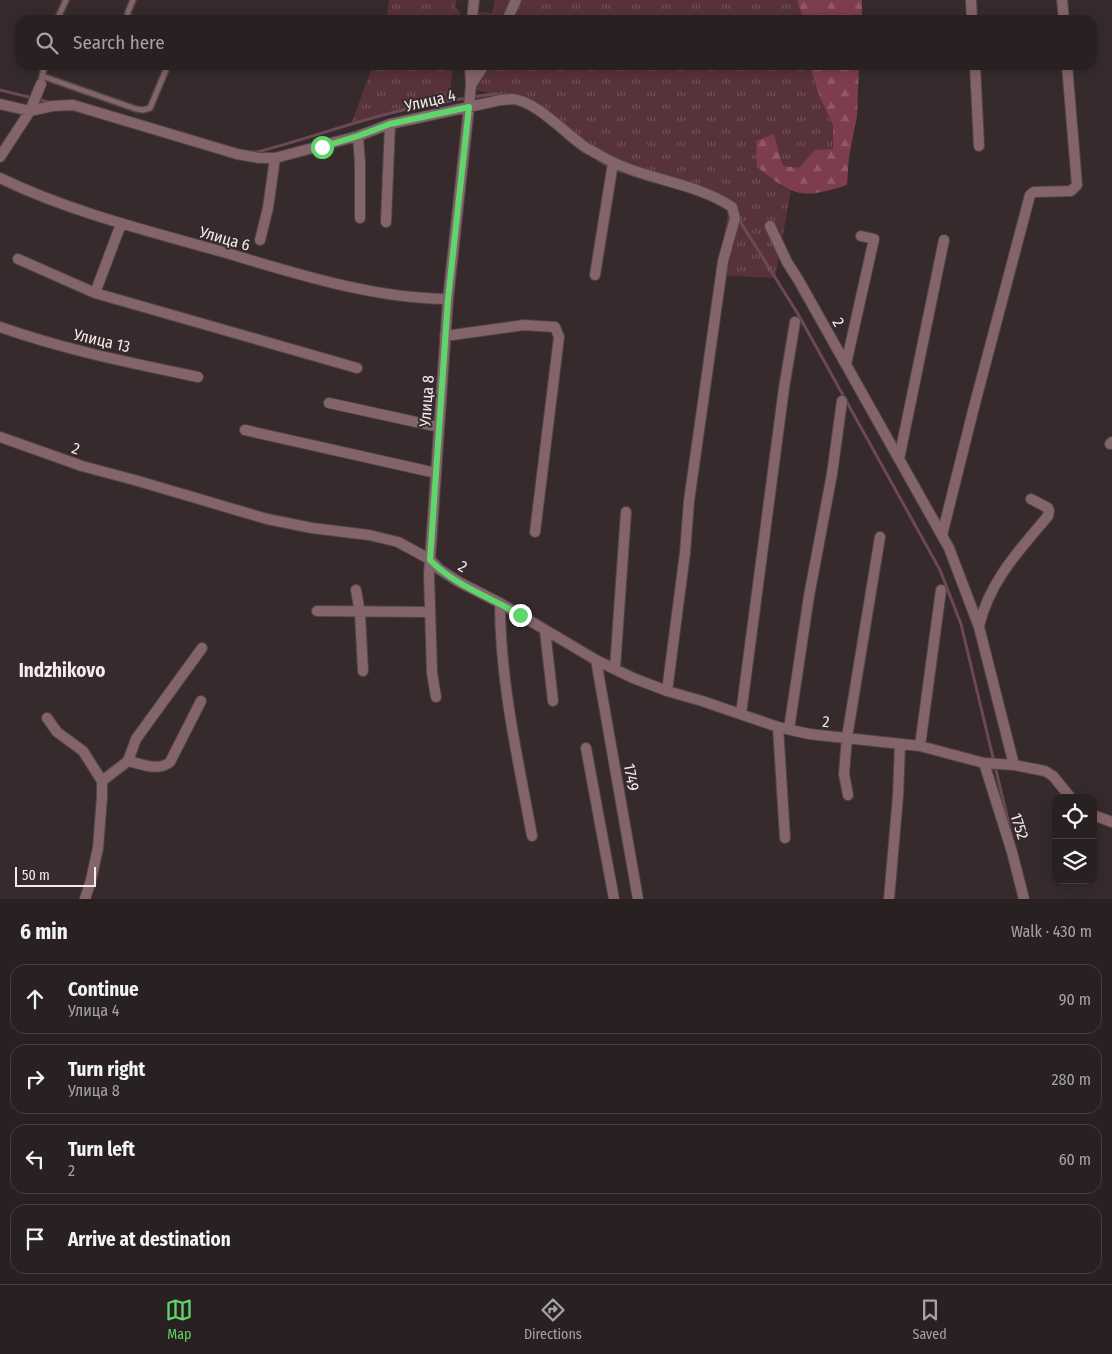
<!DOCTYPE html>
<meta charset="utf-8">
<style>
body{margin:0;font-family:"Fira Sans Condensed",sans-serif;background:#30282a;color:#f1f3f6}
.controls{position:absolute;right:15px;bottom:15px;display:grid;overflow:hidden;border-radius:10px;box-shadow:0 2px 12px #0003}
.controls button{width:45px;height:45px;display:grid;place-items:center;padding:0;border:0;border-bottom:1px solid #443e3f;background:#282021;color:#f1f3f6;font:25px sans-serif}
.scale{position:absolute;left:15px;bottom:12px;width:81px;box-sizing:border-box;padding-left:5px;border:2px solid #f4ebed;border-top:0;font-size:14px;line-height:18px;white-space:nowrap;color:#f4ebed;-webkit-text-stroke:4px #362a2c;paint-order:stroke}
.stop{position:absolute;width:15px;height:15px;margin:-11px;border:4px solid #5fd56b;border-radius:50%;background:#fff}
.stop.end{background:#5fd56b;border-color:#fff;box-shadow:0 1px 5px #0008}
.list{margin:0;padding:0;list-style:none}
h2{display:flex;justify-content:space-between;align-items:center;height:65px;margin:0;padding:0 20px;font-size:21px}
h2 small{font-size:16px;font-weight:400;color:#a5a3a5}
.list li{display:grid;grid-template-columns:32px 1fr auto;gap:15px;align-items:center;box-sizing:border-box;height:70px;margin:0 10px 10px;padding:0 10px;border:1px solid #443e3f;border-radius:15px}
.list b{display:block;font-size:19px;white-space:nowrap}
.list p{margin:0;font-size:16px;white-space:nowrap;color:#a5a3a5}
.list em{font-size:16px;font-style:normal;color:#a5a3a5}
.icon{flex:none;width:28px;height:28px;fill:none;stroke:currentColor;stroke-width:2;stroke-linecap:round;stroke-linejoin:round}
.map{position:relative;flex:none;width:1112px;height:899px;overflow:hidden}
.search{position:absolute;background:#282021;box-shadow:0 2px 12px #0003;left:15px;right:15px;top:15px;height:55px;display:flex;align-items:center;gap:12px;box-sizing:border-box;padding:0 18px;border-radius:15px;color:#a5a3a5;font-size:19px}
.sheet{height:385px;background:#282021}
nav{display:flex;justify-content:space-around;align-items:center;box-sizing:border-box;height:70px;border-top:1px solid #443e3f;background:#282021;font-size:14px;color:#a5a3a5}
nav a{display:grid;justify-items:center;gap:2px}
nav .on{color:#5fd56b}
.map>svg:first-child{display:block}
.grass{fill:url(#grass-tufts)}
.forest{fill:url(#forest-firs)}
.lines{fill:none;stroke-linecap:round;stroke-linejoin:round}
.stream{stroke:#6c4954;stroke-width:3}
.service-casing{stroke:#514547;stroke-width:8}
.minor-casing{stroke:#514547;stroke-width:12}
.service{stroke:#84646b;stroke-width:5}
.minor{stroke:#84646b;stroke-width:10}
.route{stroke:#5fd56b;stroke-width:6}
.labels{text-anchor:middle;stroke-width:4;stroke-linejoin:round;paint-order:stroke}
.street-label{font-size:16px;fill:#f4ebed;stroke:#362a2c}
.quarter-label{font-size:19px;font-weight:bold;fill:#f4ebed;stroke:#362a2c}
</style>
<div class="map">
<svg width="1112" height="899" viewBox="0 0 1112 899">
<defs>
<pattern id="grass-tufts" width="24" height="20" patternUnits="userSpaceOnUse" patternTransform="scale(1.25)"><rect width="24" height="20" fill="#58323b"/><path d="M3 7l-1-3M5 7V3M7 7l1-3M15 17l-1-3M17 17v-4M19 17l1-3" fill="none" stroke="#715058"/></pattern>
<pattern id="forest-firs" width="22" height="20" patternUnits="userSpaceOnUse" patternTransform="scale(1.25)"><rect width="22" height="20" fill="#7e3d4e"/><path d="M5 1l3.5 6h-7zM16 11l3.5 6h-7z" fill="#915968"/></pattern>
</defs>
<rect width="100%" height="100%" fill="#362a2c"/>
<path class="grass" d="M 389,0 L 457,0 L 455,7 L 460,12 L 459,20 L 386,20 Z
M 495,0 L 798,0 L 797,2 L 804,20 L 474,20 L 474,11 L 492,13 Z
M 373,65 L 453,65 L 449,102 L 420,106 L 351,124 Z
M 475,65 L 809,65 L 821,100 L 833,125 L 833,149 L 815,151 L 799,169 L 783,166 L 774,134 L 781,186 L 791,191 L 775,278 L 718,275 L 729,206 L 704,195 L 641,179 L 612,168 L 575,147 L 548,122 L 518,98 L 475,90 Z"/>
<path class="forest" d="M 798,0 L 862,0 L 862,20 L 804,20 L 797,2 Z
M 809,65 L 859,65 L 857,116 L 849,157 L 847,185 C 801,200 794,196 757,167 L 756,141 L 774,134 L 783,166 L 799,168 L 815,150 L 833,149 L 833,125 L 821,100 Z"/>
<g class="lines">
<path class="stream" d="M 0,90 L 53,103
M 565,137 L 584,152
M 252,152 L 257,152 C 312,138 365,117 421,106 C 445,101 469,98 493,94 L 503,95
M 598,160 L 610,167
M 615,169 L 654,182
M 738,218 L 798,314 L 940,570 L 961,624 L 1012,837"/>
<defs>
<path id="service" d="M 57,20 L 66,0
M 127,20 L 128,12 L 133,0
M 42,76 L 45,65
M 41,84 L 42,76 L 136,109 L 143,110 L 150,108 L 168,65"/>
<path id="minor" d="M 971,0 L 972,20
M 1062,0 L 1064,20
M 472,20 L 474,0
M 507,20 L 516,0
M 975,65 L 979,146
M 471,85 L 484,65
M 0,104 L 30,111 L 52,106 L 73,105 L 237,154 L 259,158 L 275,158 L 358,136 L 390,124 L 501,100 C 504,100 509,99 512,99 C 535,100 566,134 585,147 C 590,150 596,153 601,156 C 642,180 693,181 732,207 L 735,218 L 723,261 L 689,501 L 685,553 L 667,691
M 358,136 L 360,163 L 360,218
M 0,157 L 30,111 L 41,84
M 0,178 C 70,212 148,231 223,252 C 294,273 374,299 448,299
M 386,222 L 390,124
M 770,226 L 787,262 L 799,281 L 949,548 L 979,627 L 1014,765
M 260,240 L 268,208 L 275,158
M 18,259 L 95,293 L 357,368
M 595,275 L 613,163
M 95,293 L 121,224
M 0,327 C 65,350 131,363 198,377
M 445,336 L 524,325 L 555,327 L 559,337 L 535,532
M 846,364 L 874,239 L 861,236
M 329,403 L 439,427
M 245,430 L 436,473
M 0,437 L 82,466 L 138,481 L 267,519 L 312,528 L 369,535 L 398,542 L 431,560 L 439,569 L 459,582 L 500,603 L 596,660 L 633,678 L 667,691 L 702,701 L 778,727 L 809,734 L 920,746 L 984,763 L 1014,765 L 1045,771 L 1053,776 L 1071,798
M 1110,444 L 1112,442
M 899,459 L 944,240
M 942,535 L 974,407 L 1030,195 L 1034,192 L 1071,191 L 1077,185 L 1067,65
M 356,590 L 360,613 L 363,671
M 500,603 C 500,682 518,759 532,836
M 317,611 L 430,612
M 979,626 C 989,582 1020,549 1048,516 L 1049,511 L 1048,508 L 1031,499
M 545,631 L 553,701
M 596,660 L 638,899
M 615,668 L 626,512
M 436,697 L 432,673 L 429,575 L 448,299 L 469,107 L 471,85 L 470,65
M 741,714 L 784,388 L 795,322
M 47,718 L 57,732 L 83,751 L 102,781 L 102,797 L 98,848 L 91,880 L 85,899
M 778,727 L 785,838
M 789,729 L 809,596 L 832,474 L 842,401
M 920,746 L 941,590
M 586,748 L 614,899
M 128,761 C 142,764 158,772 170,762 L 201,701
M 984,763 L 1012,852 L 1024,899
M 102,781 L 128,761 L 136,739 L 202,648
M 848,795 L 844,774 L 847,737 L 880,537
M 1093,815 L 1112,822
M 889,899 L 898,796 L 900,744"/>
</defs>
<use href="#service" class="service-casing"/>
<use href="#minor" class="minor-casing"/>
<use href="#service" class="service"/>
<use href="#minor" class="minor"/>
</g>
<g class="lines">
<path class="route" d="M 322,147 L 358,136 L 390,124 L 469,107 L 448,299 L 430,560 C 454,585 490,597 520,615"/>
</g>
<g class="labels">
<g class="street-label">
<text transform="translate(430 100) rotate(-13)" y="6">Улица 4</text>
<text transform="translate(225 238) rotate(16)" y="6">Улица 6</text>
<text transform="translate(839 322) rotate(61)" y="6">2</text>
<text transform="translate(102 340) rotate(13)" y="6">Улица 13</text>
<text transform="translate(426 401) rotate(-86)" y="6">Улица 8</text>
<text transform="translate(76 448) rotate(19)" y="6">2</text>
<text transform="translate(463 566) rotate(31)" y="6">2</text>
<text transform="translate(826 721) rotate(5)" y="6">2</text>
<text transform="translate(632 777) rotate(80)" y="6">1749</text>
<text transform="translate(1020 826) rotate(72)" y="6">1752</text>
</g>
<g class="quarter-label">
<text x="62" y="677">Indzhikovo</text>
</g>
</g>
</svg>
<div class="controls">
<button><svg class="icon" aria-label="locate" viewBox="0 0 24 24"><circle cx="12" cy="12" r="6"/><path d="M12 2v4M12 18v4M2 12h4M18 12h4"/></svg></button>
<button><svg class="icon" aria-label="layers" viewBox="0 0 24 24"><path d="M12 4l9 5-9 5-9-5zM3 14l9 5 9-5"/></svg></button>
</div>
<div class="scale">50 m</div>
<div class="stop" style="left:322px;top:147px"></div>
<div class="stop end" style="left:520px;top:615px"></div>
<div class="search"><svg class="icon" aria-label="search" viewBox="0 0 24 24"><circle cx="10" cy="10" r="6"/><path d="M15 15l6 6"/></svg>Search here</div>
</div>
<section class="sheet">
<h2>6 min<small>Walk · 430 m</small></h2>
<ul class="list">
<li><svg class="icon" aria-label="ahead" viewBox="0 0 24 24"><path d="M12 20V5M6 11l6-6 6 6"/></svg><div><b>Continue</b><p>Улица 4</p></div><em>90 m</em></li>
<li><svg class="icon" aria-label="right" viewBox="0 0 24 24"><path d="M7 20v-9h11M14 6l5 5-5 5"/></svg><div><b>Turn right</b><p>Улица 8</p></div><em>280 m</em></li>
<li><svg class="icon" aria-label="left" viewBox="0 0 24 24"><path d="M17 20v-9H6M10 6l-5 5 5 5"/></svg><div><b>Turn left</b><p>2</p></div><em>60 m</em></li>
<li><svg class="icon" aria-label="arrive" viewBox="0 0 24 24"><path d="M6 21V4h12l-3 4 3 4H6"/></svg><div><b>Arrive at destination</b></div></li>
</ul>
</section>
<nav>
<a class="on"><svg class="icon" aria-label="map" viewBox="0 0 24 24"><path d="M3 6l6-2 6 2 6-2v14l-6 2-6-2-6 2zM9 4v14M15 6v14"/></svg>Map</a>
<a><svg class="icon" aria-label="directions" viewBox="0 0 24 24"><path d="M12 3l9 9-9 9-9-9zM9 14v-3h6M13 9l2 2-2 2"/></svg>Directions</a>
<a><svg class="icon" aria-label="saved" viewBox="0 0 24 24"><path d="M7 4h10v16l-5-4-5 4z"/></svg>Saved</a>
</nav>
